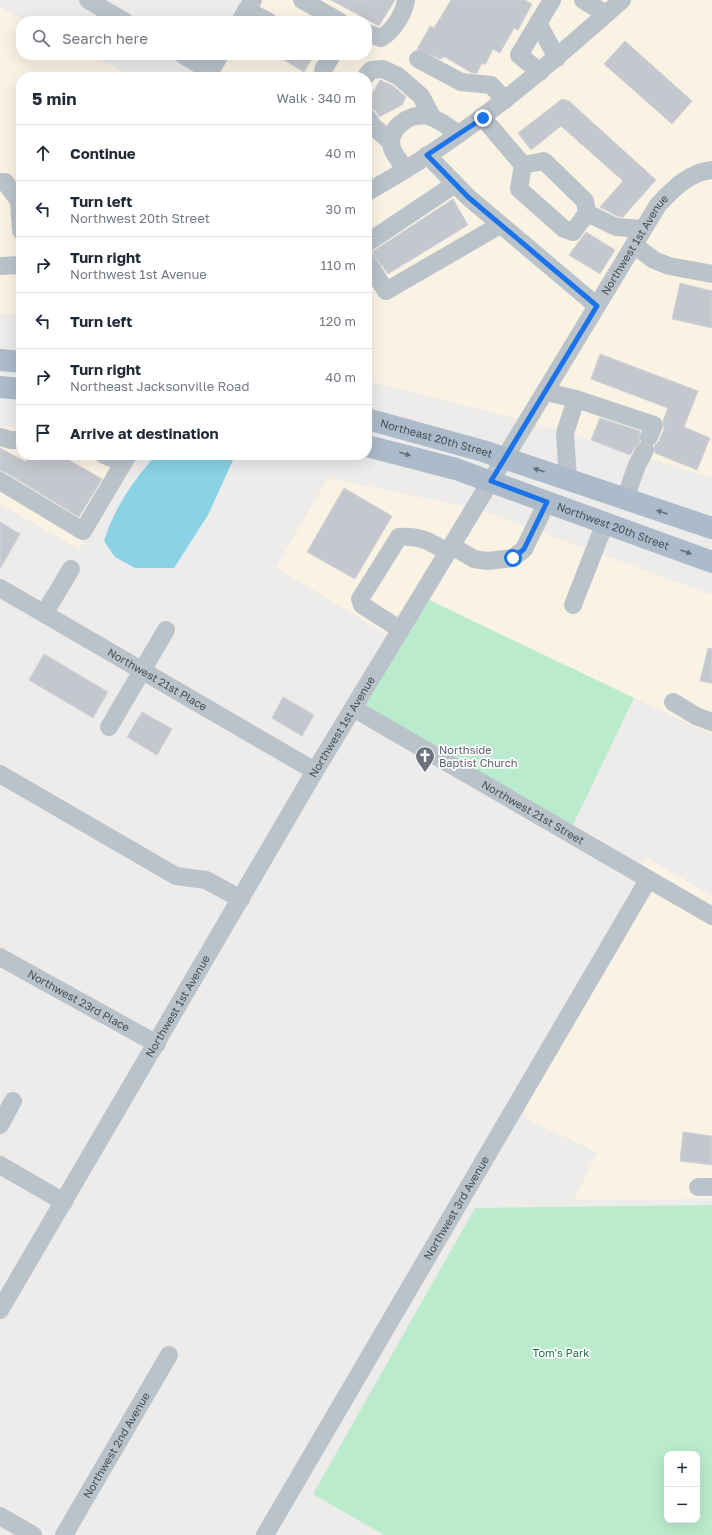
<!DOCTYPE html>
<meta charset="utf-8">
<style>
body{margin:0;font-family:"Golos Text",sans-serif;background:#f2f2f3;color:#1f2937}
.controls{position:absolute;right:12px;bottom:12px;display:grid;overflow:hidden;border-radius:8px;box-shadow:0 4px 16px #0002}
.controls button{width:36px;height:36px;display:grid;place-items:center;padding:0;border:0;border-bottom:1px solid #e0e1e3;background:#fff;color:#1f2937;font:20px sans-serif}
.stop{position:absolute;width:12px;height:12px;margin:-9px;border:3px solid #1a73e8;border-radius:50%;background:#fff}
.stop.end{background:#1a73e8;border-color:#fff;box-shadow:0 1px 4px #0008}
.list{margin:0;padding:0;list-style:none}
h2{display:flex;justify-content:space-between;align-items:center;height:52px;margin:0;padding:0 16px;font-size:17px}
h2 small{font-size:13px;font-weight:400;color:#747a83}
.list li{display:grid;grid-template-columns:26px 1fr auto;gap:12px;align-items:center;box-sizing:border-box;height:56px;padding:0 16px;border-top:1px solid #e0e1e3}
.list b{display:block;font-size:15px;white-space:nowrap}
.list p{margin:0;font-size:13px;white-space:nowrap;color:#747a83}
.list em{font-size:13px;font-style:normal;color:#747a83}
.icon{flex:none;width:22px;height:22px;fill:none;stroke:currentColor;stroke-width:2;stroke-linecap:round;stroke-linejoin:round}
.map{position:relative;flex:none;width:712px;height:1535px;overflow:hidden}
.search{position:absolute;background:#fff;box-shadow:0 4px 16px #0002;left:16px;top:16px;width:356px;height:44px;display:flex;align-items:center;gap:10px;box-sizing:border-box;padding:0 14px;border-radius:16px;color:#747a83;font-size:15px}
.panel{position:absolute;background:#fff;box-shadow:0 4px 16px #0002;left:16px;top:72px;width:356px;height:388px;border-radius:16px}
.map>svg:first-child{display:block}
.commercial{fill:#faf3e4}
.green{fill:#bbebcd;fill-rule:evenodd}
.water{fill:#8ad2e5}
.building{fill:#c5c7ce;stroke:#cfd2d7}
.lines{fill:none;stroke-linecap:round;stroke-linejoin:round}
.minor{stroke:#bac3ca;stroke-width:18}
.major{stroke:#acbbc9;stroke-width:22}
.oneway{fill:#646f79}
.route{stroke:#1a73e8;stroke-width:5}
.labels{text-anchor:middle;stroke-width:3.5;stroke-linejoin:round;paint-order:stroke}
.street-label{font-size:11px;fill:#454e57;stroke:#fff}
.worship-label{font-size:11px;fill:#5b616d;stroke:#fff;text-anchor:start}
.park-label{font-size:11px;fill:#1c7348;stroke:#fff}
</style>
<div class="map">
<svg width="712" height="1535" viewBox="0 0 712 1535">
<rect width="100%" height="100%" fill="#eeebeb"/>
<path class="commercial" d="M 260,0 L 612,0 L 475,116 L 367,185 L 367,77 L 214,77 L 227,55 L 367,55 L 367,21 L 247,21 Z
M 632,0 L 712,0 L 712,162 L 674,180 L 522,420 L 367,381 L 367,200 Z
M 0,7 L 26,21 L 21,21 L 21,55 L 91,55 L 133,77 L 21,77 L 21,192 L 0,175 Z
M 712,176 L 712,478 L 534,423 L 663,209 L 681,190 Z
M 0,189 L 13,205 L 15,237 L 21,250 L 21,315 L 0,313 Z
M 0,426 L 21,428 L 21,455 L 133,455 L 79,549 L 0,504 Z
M 328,478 L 468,507 L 389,636 L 276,567 Z
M 481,510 L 712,595 L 712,733 L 706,732 L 427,599 Z
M 646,857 L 712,896 L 712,908 L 641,867 Z
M 650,890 L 712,925 L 712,1199 L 574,1200 L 597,1152 L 527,1119 L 523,1107 Z"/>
<path class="green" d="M 427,599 L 634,698 L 572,827 L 363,705 Z
M 712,1205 L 712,1535 L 384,1535 L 313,1494 L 475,1208 ZM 667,1454 L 697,1454 L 697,1520 L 667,1520 Z"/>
<path class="water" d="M 156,455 L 208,455 L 233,460 L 208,515 L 174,568 L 135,568 L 115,557 L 104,541 C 114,508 133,481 156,455 Z"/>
<path class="building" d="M 331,0 L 395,0 L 379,26 Z
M 451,0 L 525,0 L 532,4 L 518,30 L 514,28 L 500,53 L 493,49 L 485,65 L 482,63 L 477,73 L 472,73 L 445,57 L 440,59 L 417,49 L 430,26 L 434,28 Z
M 625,41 L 692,101 L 672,124 L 604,64 Z
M 276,55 L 314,55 L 304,72 Z
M 380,80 L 392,85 L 406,97 L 402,105 L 379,117 L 376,111 L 369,107 L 367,102 Z
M 562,99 L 569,101 L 656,180 L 623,217 L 619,217 L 600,207 L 623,181 L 561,126 L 531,150 L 518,133 Z
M 453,199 L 468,225 L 388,274 L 372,252 Z
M 586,232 L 615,250 L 600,274 L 569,255 Z
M 680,283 L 712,291 L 712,328 L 672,319 Z
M 600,354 L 698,391 L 684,427 L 710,438 L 697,470 L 655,453 L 654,446 L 659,441 L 664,429 L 663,421 L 668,408 L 591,379 Z
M 600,418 L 640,431 L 640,441 L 630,455 L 591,440 Z
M 0,448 L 26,462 L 30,455 L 60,455 L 102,479 L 79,517 L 5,472 L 0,471 Z
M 344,488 L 392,516 L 355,579 L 307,552 Z
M 0,522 L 20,534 L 0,569 Z
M 708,648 L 712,649 L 712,683 L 700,681 Z
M 44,654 L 108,692 L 93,718 L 29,680 Z
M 283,697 L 314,715 L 302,736 L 272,718 Z
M 142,712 L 172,729 L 157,755 L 127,737 Z
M 683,1132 L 712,1136 L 712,1165 L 680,1161 Z"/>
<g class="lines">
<g class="minor">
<path d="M 88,0 L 124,21"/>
<path d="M 302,0 L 339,21"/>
<path d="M 583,0 L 606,14"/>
<path d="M 246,10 L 268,21"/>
<path d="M 240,21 L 253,0"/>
<path d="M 538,23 L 557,58"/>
<path d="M 367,33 L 381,38 C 393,31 404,14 406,0"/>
<path d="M 183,55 L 210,71"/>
<path d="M 418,59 L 461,82 L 491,85 L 505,100"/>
<path d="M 323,70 L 332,55"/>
<path d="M 540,72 L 519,55 L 552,0"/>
<path d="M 207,77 L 220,55"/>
<path d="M 365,77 L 371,70 L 383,69 L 398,76 L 421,96 L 432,117"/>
<path d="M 367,117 L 372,125 L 391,142"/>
<path d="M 483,118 L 523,165 L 519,189 L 564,229 L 573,232 L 587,213 L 616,227 L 643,229"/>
<path d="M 427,155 L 468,197 L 597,306"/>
<path d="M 523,165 L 544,161 L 585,201 L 587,213"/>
<path d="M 405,169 C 400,161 391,152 391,142 C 392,125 411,113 427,116 C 438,118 449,128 459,134"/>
<path d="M 0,182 L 5,182 L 19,201 L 21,231"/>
<path d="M 367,192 C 461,141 542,71 622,0"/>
<path d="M 367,243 L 455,184"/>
<path d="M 634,245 L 654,260 L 669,266 L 712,274"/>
<path d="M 367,261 L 386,291 L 500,225"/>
<path d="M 0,266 L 21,265"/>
<path d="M 546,392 L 576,399 L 654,425 L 649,437"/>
<path d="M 0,437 L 11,440 L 21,440"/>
<path d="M 104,455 L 123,463"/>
<path d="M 568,480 L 565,433 L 576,399"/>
<path d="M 0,481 L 83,531 L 128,455"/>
<path d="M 625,499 L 637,465 L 645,450"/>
<path d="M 452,546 L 474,559 L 487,561 L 513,558 L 524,549 L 547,502"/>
<path id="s1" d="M 0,588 L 315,771"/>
<path d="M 573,605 L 605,523"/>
<path d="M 44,614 L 71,569"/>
<path d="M 401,630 L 362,605 L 360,599 L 399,537 C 420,535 430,542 448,552"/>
<path d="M 673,702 L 696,716 L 712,722"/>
<path id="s2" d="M 353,708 L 712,916"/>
<path d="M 109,727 L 166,630"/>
<path d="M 0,774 L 176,876 L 206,880 L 241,899"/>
<path id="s3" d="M 0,957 L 157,1044"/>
<path d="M 0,1125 L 13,1101"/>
<path d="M 0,1165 L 64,1202"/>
<path d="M 698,1187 L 712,1187"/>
<path id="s4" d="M 0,1310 L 315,771 L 658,205 C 673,189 689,172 712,170"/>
<path d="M 0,1516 L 33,1535"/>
<path id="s5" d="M 64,1535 L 169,1355"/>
<path id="s6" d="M 265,1535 L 648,880"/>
</g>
<g class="major">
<path d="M 0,360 L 21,362"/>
<path d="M 0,387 L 21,389"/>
<path id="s7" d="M 367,419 L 483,451 L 712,528"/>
<path id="s8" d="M 367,446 L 456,469 L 712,562"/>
</g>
</g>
<defs><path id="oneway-solid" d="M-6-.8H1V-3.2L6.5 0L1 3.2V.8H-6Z"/></defs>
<g class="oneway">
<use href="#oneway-solid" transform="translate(405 454) rotate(16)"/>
<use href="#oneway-solid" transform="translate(539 470) rotate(-161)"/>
<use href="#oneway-solid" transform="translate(662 512) rotate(-161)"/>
<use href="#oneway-solid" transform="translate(686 552) rotate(20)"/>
</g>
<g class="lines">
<path class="route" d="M 483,118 L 427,155 L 468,197 L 597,306 L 491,481 L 547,502 L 524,549 L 513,558"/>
</g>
<defs>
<symbol id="church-pin" viewBox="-11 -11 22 30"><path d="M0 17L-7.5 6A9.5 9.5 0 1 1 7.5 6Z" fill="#6b7280" stroke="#fff"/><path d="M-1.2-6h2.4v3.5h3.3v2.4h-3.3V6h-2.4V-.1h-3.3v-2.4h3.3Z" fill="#fff"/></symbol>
</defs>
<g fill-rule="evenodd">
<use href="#church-pin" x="414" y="745" width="22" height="30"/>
</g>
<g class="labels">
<g class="street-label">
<text dy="4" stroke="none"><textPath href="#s4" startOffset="1240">Northwest 1st Avenue</textPath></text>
<text dy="4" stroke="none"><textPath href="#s7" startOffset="72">Northeast 20th Street</textPath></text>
<text dy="4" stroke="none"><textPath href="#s8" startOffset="259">Northwest 20th Street</textPath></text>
<text dy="4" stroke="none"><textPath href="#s1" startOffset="182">Northwest 21st Place</textPath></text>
<text dy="4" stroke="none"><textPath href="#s4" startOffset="676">Northwest 1st Avenue</textPath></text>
<text dy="4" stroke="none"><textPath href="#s2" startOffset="208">Northwest 21st Street</textPath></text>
<text dy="4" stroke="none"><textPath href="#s3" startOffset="90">Northwest 23rd Place</textPath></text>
<text dy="4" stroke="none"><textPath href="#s4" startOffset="352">Northwest 1st Avenue</textPath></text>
<text dy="4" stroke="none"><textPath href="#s6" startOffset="379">Northwest 3rd Avenue</textPath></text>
<text dy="4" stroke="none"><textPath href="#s5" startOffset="104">Northwest 2nd Avenue</textPath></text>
</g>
<g class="worship-label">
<text x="439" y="754">Northside<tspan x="439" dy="13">Baptist Church</tspan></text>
</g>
<g class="park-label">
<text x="561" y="1357">Tom's Park</text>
</g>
</g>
</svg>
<div class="controls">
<button>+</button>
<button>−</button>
</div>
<div class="stop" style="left:513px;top:558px"></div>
<div class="stop end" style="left:483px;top:118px"></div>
<div class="search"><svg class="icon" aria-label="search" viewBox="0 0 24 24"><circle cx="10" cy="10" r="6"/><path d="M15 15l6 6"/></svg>Search here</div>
<section class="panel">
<h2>5 min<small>Walk · 340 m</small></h2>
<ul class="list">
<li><svg class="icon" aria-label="ahead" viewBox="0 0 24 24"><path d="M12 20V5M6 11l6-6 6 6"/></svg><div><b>Continue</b></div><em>40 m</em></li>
<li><svg class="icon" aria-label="left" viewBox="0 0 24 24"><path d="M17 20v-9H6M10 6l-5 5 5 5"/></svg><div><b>Turn left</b><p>Northwest 20th Street</p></div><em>30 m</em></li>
<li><svg class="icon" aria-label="right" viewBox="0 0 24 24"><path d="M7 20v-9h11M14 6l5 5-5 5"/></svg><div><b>Turn right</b><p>Northwest 1st Avenue</p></div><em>110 m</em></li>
<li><svg class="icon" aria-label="left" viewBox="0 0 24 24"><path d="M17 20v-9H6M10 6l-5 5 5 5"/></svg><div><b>Turn left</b></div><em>120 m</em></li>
<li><svg class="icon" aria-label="right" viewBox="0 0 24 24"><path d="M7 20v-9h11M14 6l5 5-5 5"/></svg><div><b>Turn right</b><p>Northeast Jacksonville Road</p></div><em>40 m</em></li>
<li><svg class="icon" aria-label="arrive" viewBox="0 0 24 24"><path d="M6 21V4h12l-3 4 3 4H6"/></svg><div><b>Arrive at destination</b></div></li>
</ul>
</section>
</div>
